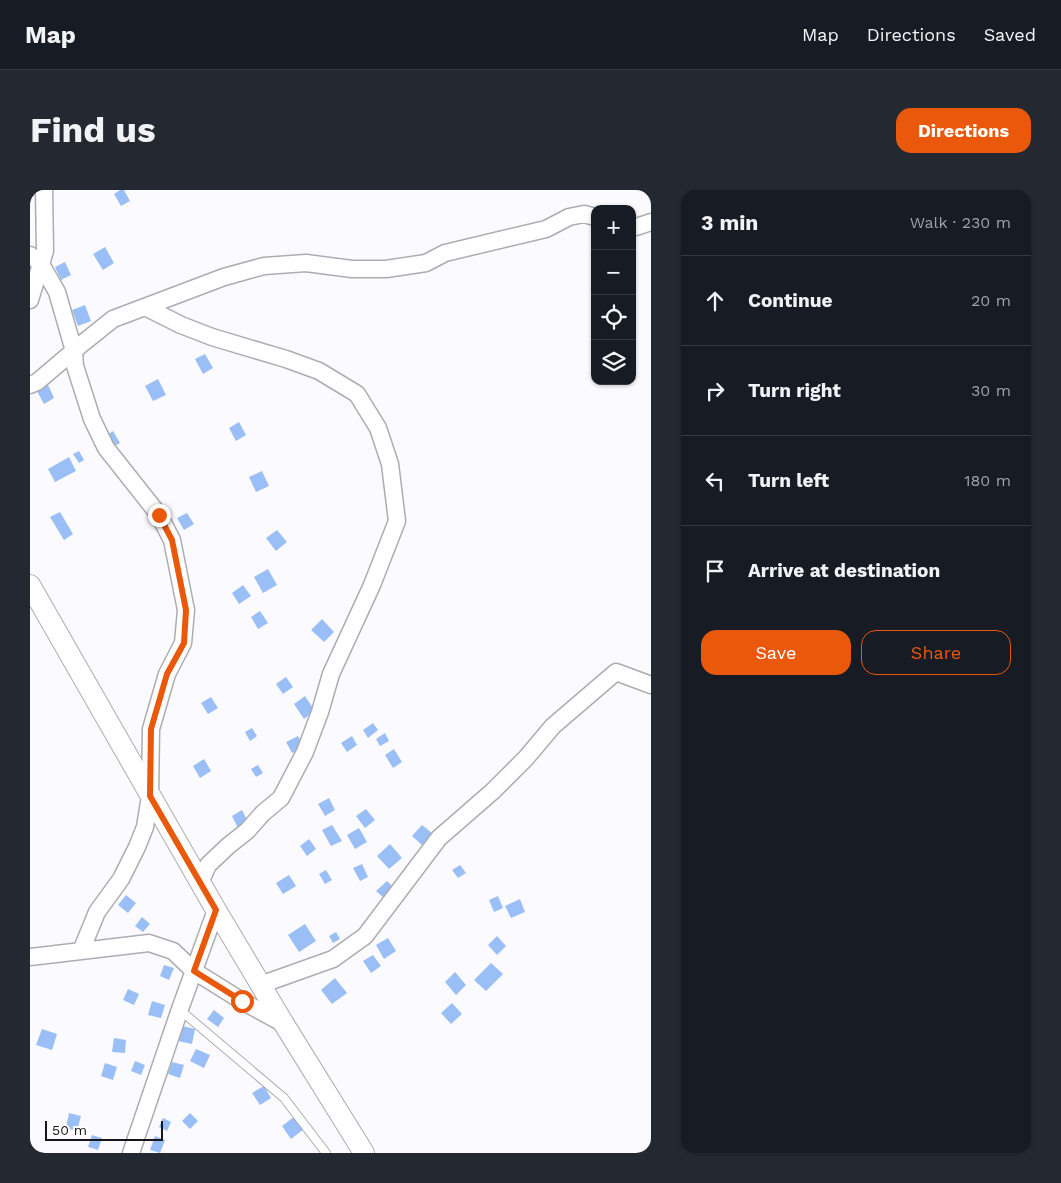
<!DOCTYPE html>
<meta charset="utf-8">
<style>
body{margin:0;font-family:"Work Sans",sans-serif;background:#242831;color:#f1f3f6}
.controls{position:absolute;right:15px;top:15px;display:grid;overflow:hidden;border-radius:10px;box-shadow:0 1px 4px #0004}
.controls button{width:45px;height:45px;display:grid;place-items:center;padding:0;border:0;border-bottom:1px solid #363941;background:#171b24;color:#f1f3f6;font:25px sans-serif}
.scale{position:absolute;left:15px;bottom:12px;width:118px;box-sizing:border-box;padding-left:5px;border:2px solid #171719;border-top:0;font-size:14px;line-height:18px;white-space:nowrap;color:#171719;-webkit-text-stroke:4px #fff;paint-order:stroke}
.stop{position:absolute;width:15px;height:15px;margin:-11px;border:4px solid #ea580c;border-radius:50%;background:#fff}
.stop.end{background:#ea580c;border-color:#fff;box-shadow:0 1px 5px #0008}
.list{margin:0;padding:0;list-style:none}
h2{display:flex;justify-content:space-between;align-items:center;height:65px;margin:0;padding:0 20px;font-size:21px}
h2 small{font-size:16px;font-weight:400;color:#9ea1a6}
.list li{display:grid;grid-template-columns:32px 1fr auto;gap:15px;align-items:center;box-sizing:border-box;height:90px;padding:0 20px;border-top:1px solid #363941}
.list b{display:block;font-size:19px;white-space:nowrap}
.list em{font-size:16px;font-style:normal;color:#9ea1a6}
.actions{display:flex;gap:10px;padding:15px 20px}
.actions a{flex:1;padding:11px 0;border:1px solid #ea580c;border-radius:15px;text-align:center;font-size:18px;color:#ea580c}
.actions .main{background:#ea580c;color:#fff}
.icon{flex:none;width:28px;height:28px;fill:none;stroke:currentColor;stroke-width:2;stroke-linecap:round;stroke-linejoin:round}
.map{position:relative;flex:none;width:621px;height:963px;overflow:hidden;border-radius:15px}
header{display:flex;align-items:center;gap:30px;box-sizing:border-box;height:70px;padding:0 25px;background:#171b24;border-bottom:1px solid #363941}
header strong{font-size:24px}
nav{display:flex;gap:28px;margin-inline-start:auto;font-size:18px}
.intro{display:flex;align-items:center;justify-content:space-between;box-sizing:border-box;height:120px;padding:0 30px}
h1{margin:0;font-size:35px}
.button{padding:12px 22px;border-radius:15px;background:#ea580c;color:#fff;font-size:18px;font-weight:700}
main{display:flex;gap:30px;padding:0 30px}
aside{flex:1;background:#171b24;border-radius:15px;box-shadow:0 1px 4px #0004}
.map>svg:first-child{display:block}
.building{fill:#9abef6}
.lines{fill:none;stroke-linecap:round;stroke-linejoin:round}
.service-casing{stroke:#acacb3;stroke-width:10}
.minor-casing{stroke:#acacb3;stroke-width:19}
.tertiary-casing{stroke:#acacb3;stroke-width:22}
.service{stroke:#fff;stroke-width:8}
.minor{stroke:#fff;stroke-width:16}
.tertiary{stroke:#fff;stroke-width:20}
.route{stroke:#ea580c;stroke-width:6}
</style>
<header>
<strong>Map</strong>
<nav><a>Map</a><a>Directions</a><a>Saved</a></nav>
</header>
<div class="intro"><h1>Find us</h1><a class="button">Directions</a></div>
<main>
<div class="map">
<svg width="621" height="963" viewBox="0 0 621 963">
<rect width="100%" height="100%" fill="#fbfbff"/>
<path class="building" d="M 90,0 L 94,0 L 100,11 L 91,16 L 84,4 Z
M 75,57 L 84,73 L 73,80 L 63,64 Z
M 35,72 L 41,85 L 31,90 L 25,77 Z
M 55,115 L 61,131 L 48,136 L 42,120 Z
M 175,164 L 183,178 L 173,184 L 165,169 Z
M 128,189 L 136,205 L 123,211 L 115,196 Z
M 18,195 L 24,208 L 14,214 L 7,201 Z
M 209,232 L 216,245 L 206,251 L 199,238 Z
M 83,241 L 90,253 L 81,258 L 74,247 Z
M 49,261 L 54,270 L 49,273 L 43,264 Z
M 39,267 L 46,281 L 25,292 L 18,279 Z
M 232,281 L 239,296 L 226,302 L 219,287 Z
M 30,322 L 43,344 L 34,350 L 20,327 Z
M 157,323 L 164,334 L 154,340 L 147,328 Z
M 247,340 L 257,352 L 246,361 L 236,348 Z
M 238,379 L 247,395 L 233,403 L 224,387 Z
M 213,395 L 221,406 L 209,414 L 202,403 Z
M 230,421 L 238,433 L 228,439 L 221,427 Z
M 292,429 L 304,442 L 294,452 L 281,440 Z
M 256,487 L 263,497 L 253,504 L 246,494 Z
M 275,506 L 285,521 L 274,529 L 264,514 Z
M 181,507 L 188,518 L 178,524 L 171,513 Z
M 343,533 L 348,540 L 338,548 L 333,540 Z
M 222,538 L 227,546 L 220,551 L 215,542 Z
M 355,543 L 359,551 L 350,556 L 346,549 Z
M 268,546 L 274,557 L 262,563 L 256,552 Z
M 322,546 L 327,555 L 317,562 L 311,553 Z
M 364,559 L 372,572 L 363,578 L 355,565 Z
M 174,569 L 181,581 L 170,588 L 163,576 Z
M 228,575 L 233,583 L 226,587 L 221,579 Z
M 299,608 L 305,620 L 295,626 L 288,614 Z
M 336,619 L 345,630 L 335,638 L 326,626 Z
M 212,620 L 218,632 L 208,638 L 202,626 Z
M 302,635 L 312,651 L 301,656 L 292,640 Z
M 392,635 L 402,643 L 392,655 L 382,646 Z
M 329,638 L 337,652 L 325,659 L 317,645 Z
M 279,649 L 286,659 L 277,666 L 270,656 Z
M 360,654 L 372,668 L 359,679 L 347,666 Z
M 332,674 L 338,687 L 330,691 L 323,678 Z
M 430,675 L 436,683 L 428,688 L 422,680 Z
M 296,680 L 302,690 L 295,694 L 289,684 Z
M 259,685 L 266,696 L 253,704 L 246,693 Z
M 357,691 L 365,699 L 355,709 L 346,701 Z
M 96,705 L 106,713 L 98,723 L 88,715 Z
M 468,706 L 473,718 L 464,722 L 459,710 Z
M 490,709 L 495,722 L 481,728 L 475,716 Z
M 112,727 L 120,734 L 113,742 L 105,736 Z
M 275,734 L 286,751 L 269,762 L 258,745 Z
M 306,742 L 310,749 L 303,753 L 299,746 Z
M 467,746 L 476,756 L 467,765 L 458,755 Z
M 358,748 L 366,761 L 354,769 L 346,755 Z
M 343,765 L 351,776 L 341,783 L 333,771 Z
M 461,773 L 473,784 L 456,801 L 444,790 Z
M 134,775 L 144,778 L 139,790 L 130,786 Z
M 425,782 L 436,795 L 426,805 L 415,792 Z
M 305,788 L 317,803 L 302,814 L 291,800 Z
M 98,799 L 109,804 L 104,815 L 93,810 Z
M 122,811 L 135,815 L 131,828 L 118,825 Z
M 422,813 L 432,824 L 421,834 L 411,823 Z
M 184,820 L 194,828 L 188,837 L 177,829 Z
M 152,836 L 165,839 L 162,854 L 148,851 Z
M 12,839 L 27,844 L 22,860 L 6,855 Z
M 84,848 L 96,850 L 95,863 L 82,862 Z
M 166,859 L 180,865 L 174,878 L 160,871 Z
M 105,871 L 115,875 L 111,885 L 101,881 Z
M 142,872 L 154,875 L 150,888 L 138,884 Z
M 75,873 L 87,877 L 83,890 L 71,886 Z
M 234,896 L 241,908 L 230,915 L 222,903 Z
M 39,923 L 51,926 L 47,941 L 36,938 Z
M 160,923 L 168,931 L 160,939 L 152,931 Z
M 265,926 L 274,939 L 261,949 L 252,936 Z
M 133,928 L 141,932 L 137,941 L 129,937 Z
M 62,945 L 72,948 L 68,960 L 58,957 Z
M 125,946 L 135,950 L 130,963 L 120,960 Z"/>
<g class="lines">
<defs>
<path id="service" d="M 150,820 L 254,908 L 296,963"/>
<path id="minor" d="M 602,36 L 606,37 L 621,32
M 0,65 L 11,74 L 27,102 L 44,161 L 45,176 L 62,229 L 76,258 L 129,325 L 142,350 L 156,420 L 153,453 L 137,484 L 121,539 L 120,606 L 115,637 L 107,657 L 91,689 L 67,722 L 51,761
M 0,110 L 15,61 L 14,0
M 115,117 L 151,135 L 182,147 L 256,169 L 289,181 L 327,204 L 348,238 L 360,274 L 367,331 L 342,395 L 301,484 L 290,522 L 275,562 L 251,608 L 233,623 L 217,641 L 198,656 L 178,675 L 170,693
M 0,195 L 7,192 L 53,153 L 83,129 L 194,87 L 234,76 L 276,73 L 322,79 L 356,79 L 396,73 L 415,63 L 516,39 L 539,27 L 554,24 L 565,27
M 0,767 L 119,753 L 143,761 L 164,781 L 212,811 L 254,834
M 230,795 L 303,769 L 335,746 L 409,648 L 463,601 L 496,568 L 523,536 L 586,482 L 621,495
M 101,963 L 150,819 L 186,720"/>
<path id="tertiary" d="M 0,395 L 186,720 L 254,834 L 334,963"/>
</defs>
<use href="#service" class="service-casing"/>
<use href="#minor" class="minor-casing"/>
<use href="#tertiary" class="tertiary-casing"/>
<use href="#service" class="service"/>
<use href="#minor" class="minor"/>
<use href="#tertiary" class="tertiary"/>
</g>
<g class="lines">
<path class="route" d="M 129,325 L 142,350 L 156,420 L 154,453 L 137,484 L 121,539 L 120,606 L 186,720 L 164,781 L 212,811"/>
</g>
</svg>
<div class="controls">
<button>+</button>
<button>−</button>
<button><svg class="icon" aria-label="locate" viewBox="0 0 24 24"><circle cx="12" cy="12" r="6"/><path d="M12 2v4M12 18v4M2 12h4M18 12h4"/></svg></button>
<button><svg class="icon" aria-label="layers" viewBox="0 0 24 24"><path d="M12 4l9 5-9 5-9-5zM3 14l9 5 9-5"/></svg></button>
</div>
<div class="scale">50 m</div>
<div class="stop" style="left:212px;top:811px"></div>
<div class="stop end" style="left:129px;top:325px"></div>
</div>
<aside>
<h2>3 min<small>Walk · 230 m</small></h2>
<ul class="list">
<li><svg class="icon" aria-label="ahead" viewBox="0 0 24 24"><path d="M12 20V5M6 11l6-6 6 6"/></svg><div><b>Continue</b></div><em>20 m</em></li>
<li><svg class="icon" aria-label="right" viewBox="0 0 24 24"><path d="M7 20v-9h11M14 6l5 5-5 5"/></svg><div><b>Turn right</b></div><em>30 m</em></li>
<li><svg class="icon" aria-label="left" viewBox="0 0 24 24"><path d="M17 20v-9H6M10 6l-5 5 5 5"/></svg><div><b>Turn left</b></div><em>180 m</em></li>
<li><svg class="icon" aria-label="arrive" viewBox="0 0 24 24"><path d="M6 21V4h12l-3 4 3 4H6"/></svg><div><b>Arrive at destination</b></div></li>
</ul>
<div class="actions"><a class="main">Save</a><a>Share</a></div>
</aside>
</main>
